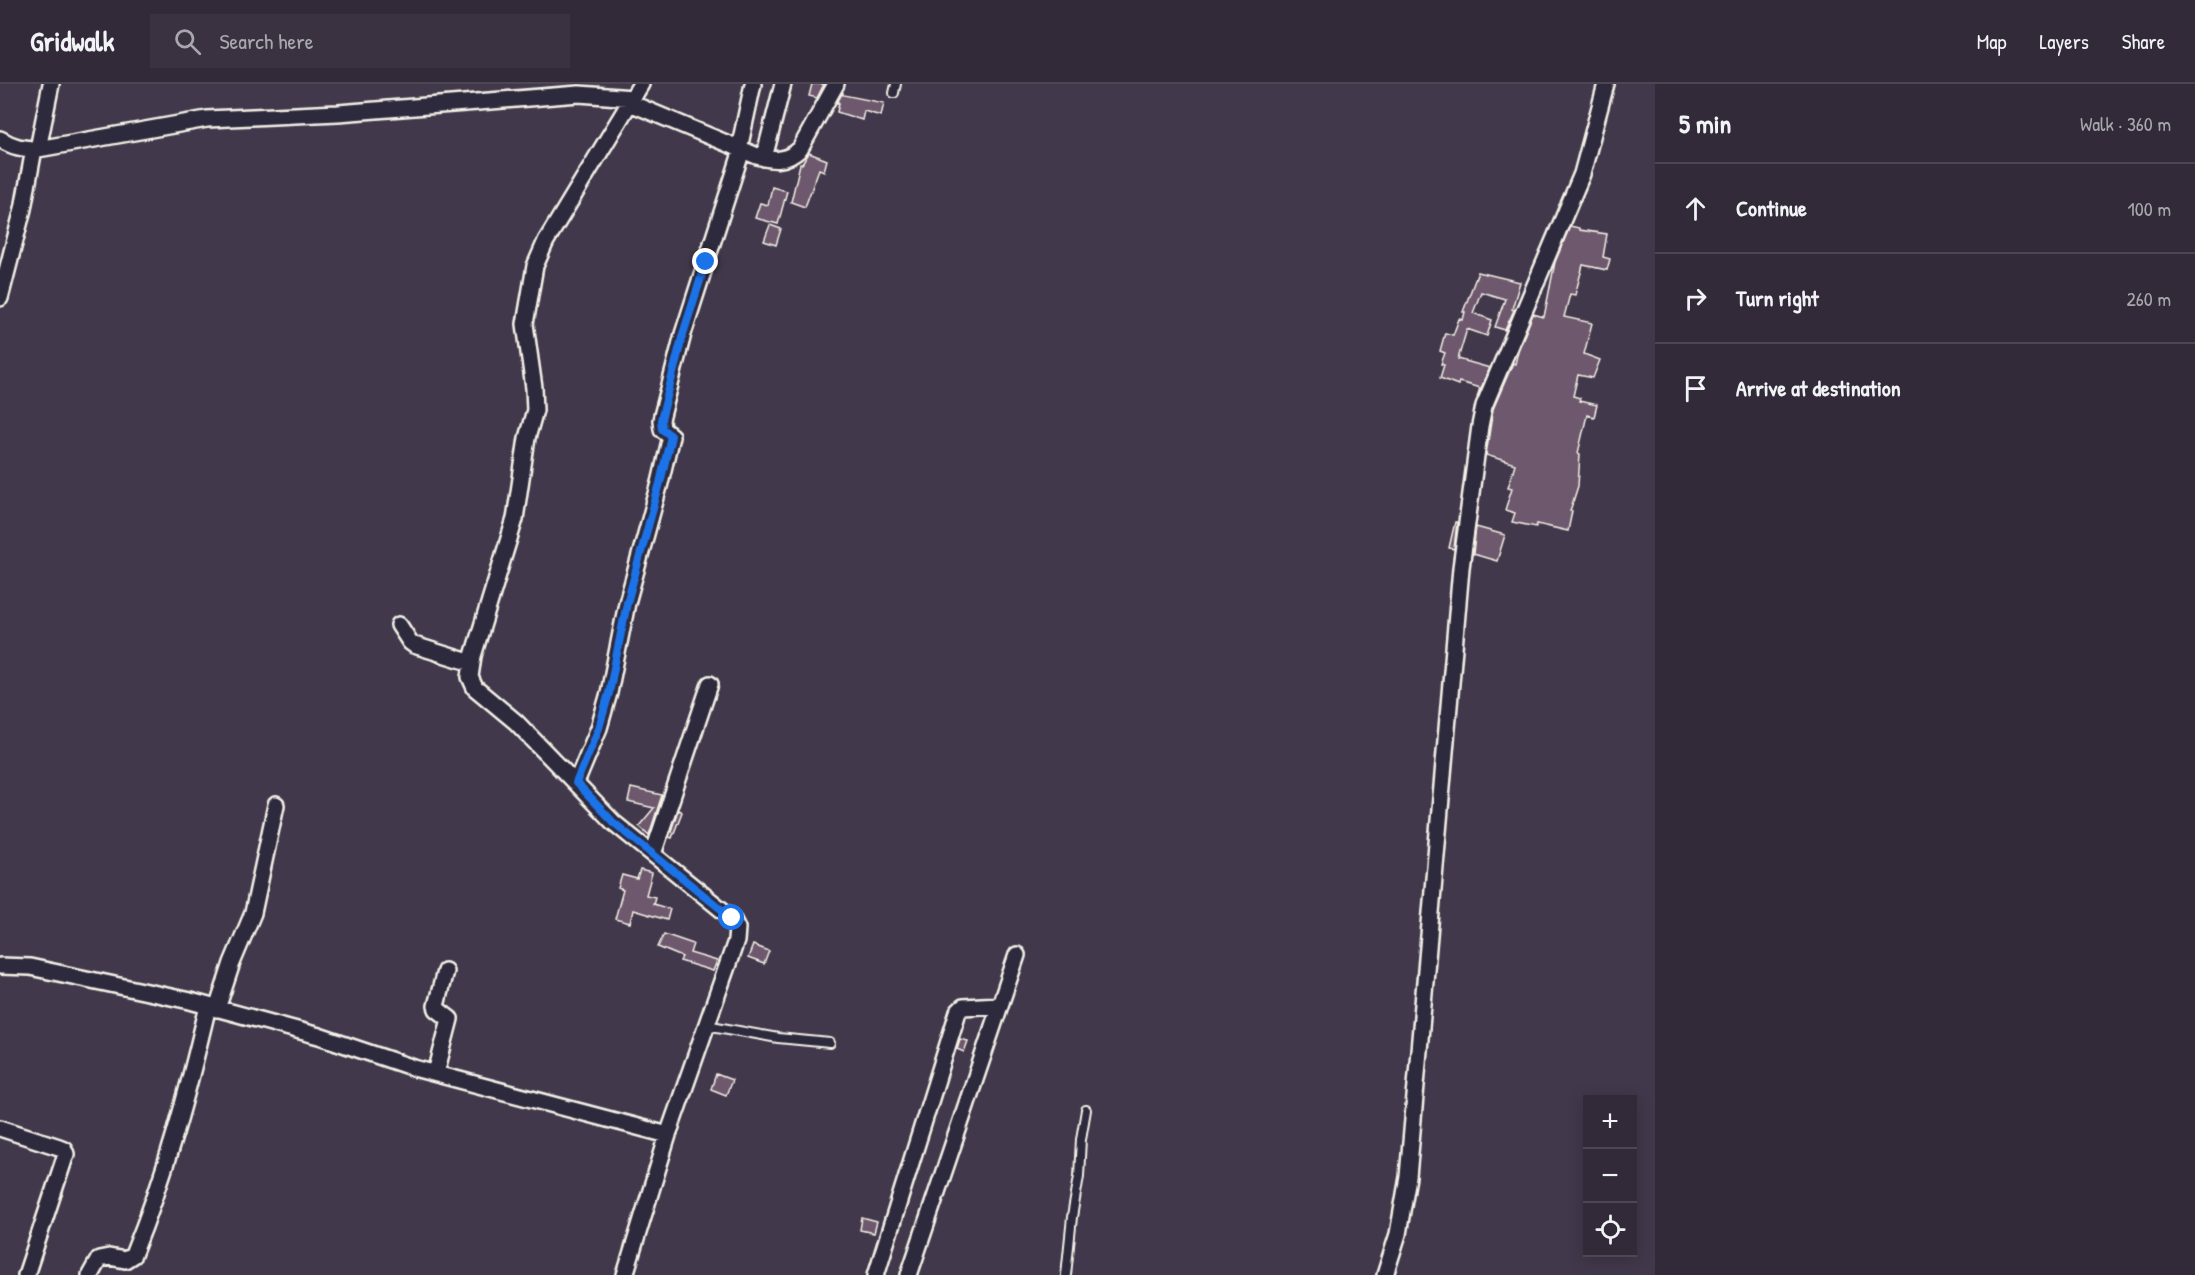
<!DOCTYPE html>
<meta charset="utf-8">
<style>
body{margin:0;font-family:"Patrick Hand",sans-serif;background:#3a3240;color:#f1f3f6}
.controls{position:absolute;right:18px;bottom:18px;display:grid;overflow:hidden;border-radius:0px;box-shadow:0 3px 15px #0003}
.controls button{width:54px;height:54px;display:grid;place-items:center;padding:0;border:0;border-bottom:2px solid #4d4653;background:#322a38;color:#f1f3f6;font:30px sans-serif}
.stop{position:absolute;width:18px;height:18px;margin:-14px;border:4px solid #1a73e8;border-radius:50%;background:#fff}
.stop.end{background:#1a73e8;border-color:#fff;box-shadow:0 2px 6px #0008}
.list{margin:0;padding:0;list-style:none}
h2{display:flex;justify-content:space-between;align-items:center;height:78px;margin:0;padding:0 24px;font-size:26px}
h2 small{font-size:20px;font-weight:400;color:#a8a7ae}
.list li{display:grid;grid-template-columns:39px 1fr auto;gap:18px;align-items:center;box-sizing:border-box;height:90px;padding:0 24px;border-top:2px solid #4d4653}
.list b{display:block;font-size:22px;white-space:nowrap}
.list em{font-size:20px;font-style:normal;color:#a8a7ae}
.icon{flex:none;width:33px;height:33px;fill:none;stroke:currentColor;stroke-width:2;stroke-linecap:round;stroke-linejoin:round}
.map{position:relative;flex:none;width:1655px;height:1191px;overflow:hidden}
header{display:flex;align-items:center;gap:36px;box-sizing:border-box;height:84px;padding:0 30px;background:#322a38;border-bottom:2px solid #4d4653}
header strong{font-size:28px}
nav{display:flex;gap:33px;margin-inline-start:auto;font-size:21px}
.search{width:420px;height:54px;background:#3a3240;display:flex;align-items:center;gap:15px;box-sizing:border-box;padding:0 21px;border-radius:0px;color:#a8a7ae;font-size:22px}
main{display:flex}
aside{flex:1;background:#322a38}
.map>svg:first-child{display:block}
.building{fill:#6e586d;stroke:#f4f1e8;stroke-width:1.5}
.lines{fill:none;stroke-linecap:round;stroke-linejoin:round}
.lane-casing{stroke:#f4f1e8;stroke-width:12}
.street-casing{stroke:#f4f1e8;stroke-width:20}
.lane{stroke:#2f2a3d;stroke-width:8}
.street{stroke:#2f2a3d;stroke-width:15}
.route{stroke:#1a73e8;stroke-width:8}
</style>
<header>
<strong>Gridwalk</strong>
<div class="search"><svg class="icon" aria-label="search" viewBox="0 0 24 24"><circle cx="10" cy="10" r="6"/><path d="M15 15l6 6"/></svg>Search here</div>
<nav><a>Map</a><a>Layers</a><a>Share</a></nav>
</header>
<main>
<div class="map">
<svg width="1655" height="1191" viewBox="0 0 1655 1191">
<rect width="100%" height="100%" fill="#42384b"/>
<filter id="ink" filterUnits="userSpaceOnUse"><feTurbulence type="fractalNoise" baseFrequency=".0167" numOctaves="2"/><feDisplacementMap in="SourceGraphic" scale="12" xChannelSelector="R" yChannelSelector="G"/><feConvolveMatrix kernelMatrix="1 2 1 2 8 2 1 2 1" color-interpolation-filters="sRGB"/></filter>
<g filter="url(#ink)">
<path class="building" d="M 812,0 L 824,0 L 817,14 L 809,12 Z
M 843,8 L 843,11 L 884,19 L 881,32 L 864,27 L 862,36 L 837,28 L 839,19 L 837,19 Z
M 809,69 L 827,76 L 824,87 L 819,85 L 805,123 L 791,118 L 800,80 L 802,80 Z
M 772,103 L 787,107 L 778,140 L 755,134 L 760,119 L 768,121 Z
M 770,141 L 781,145 L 776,161 L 764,157 Z
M 1570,142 L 1579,144 L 1579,146 L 1607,150 L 1603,173 L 1610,175 L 1607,186 L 1583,181 L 1575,211 L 1570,210 L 1564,233 L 1592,239 L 1584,270 L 1600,276 L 1593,294 L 1578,291 L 1573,312 L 1580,314 L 1579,317 L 1597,321 L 1594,333 L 1587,331 L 1578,369 L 1580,370 L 1578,402 L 1570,427 L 1572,427 L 1568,447 L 1537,440 L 1536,443 L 1512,438 L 1515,429 L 1505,426 L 1512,404 L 1508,403 L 1515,380 L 1486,371 L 1493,325 L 1513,279 L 1515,280 L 1518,267 L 1533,230 L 1544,233 L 1555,178 Z
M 1478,188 L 1520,198 L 1512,225 L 1514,226 L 1505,246 L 1495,243 L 1505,215 L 1481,208 L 1473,229 L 1492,236 L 1487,252 L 1467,245 L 1458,275 L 1490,284 L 1477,313 L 1480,304 L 1459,298 L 1458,301 L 1440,294 L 1444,281 L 1441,280 L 1445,269 L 1440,267 L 1445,249 L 1453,251 L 1459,235 L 1463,236 L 1465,228 L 1463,228 Z
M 1455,438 L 1457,438 L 1454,465 L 1449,464 Z
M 1476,443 L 1505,451 L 1497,477 L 1473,470 Z
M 631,704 L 662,711 L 649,751 L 639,742 L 654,724 L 628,718 Z
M 678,726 L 682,728 L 672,754 L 669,753 Z
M 640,786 L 652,789 L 646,811 L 655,813 L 653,820 L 670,825 L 667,836 L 633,826 L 630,839 L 615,835 L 623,806 L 618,804 L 622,791 L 637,795 Z
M 664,850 L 693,860 L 690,869 L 717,877 L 713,887 L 680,877 L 682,873 L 658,863 Z
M 753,861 L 769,867 L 764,880 L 748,874 Z
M 960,955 L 968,957 L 964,968 L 957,965 Z
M 716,990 L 732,996 L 726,1011 L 711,1005 Z
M 862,1134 L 877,1138 L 874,1149 L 860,1146 Z"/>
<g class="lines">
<defs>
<path id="lane" d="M 894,9 L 896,0
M 706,941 L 778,954 L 830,959
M 1066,1191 L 1072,1133 L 1079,1092 L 1081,1055 L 1086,1026"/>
<path id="street" d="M 630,19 L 757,72 C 774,77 786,78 800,65 L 836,0
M 0,55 C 13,63 23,65 38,65 L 207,35 L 338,29 L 579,10 L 633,14
M 38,65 L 51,0
M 739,65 L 753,0
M 764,74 L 783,0
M 0,214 L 23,125 L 34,65
M 399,541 L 410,558 L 414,561 L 472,579
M 576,699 L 599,644 L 609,609 L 627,519 L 660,399 L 671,352 L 662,345 L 661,336 L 683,250 L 742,66
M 653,770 L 710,600
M 0,882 L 30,883 L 190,917 L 319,952 L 414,984 L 668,1051
M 217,925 L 232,879 L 253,829 L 276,721
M 436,989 L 450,935 L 437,925 L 436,922 L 445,887
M 0,1044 L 59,1063 L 64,1065 L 66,1070 L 26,1191
M 90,1191 L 99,1175 L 109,1173 L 125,1176 L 133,1171 C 166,1090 188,1007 208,922
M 625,1191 L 668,1051 L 736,857 L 737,844 L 732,834 L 613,738 L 516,638 L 475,604 L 470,593 L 473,572 L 515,435 L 527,354 L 535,326 L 534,304 L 525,240 L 535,182 L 546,157 L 641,0
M 876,1191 L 958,928 L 963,923 L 999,921
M 909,1191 L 1017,871
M 1385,1191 L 1398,1150 L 1408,1093 L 1461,484 L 1480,342 L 1484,322 L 1582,90 L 1606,0"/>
</defs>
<use href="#lane" class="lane-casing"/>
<use href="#street" class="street-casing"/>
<use href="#lane" class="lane"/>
<use href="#street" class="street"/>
</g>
</g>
<g class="lines" filter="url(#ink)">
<path class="route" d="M 706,178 L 683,250 L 661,336 L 662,345 L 671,352 L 660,399 L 627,519 L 609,609 L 599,644 L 576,699 L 613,738 L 732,834"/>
</g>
</svg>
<div class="controls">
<button>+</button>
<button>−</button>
<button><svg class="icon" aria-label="locate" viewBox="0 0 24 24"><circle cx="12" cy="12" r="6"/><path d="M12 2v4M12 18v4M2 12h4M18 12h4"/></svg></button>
</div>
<div class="stop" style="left:732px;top:834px"></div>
<div class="stop end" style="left:706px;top:178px"></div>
</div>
<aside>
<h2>5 min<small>Walk · 360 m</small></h2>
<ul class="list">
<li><svg class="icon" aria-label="ahead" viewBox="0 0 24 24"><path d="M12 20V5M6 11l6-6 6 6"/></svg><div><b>Continue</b></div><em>100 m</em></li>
<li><svg class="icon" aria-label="right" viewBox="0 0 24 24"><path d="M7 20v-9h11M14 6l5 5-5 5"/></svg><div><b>Turn right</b></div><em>260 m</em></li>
<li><svg class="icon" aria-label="arrive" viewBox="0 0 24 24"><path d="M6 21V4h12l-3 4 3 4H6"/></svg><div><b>Arrive at destination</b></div></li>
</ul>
</aside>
</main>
